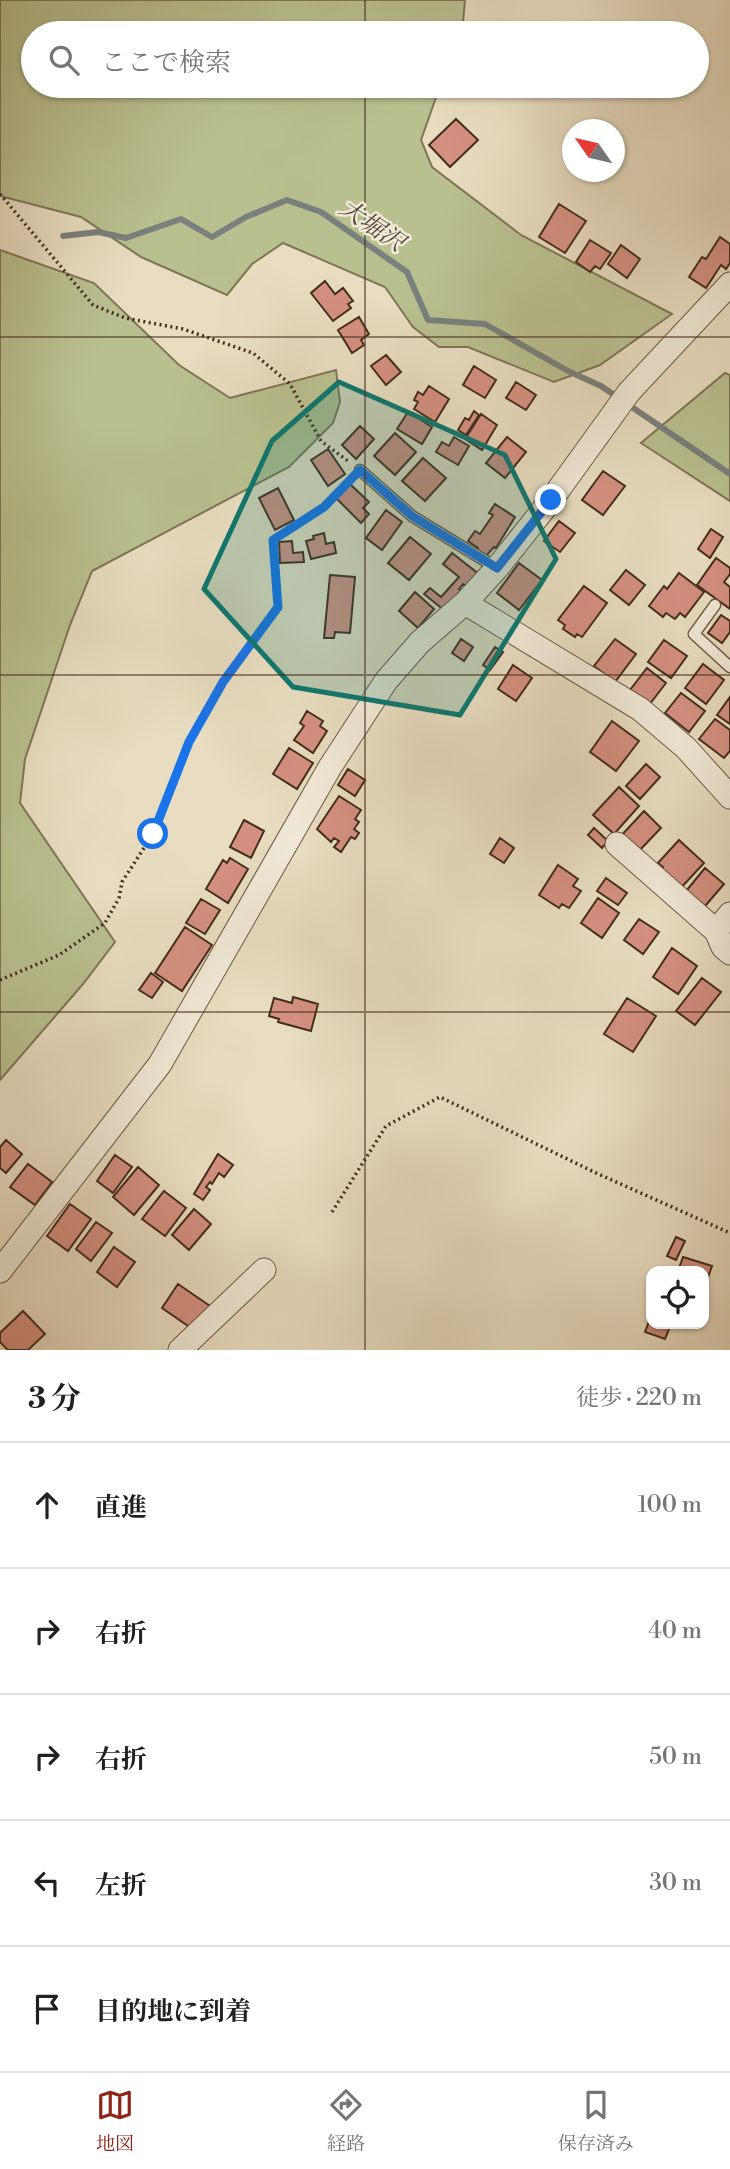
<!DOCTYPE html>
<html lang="ja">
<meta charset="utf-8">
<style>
body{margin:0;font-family:"Libre Bodoni","Noto Serif JP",serif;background:#f6f6f6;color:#202124}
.controls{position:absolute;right:21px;bottom:21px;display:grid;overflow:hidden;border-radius:14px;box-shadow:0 2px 5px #0004}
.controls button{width:63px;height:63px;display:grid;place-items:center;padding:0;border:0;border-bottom:2px solid #e0e0e0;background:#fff;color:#202124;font:35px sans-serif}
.compass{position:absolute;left:562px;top:119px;width:63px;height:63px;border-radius:50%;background:#fff;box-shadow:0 2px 5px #0004;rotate:304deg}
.stop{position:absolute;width:21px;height:21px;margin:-16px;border:5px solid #1a73e8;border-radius:50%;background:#fff}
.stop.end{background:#1a73e8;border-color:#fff;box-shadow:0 2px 7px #0008}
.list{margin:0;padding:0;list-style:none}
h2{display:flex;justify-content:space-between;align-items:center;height:91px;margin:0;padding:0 28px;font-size:30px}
h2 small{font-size:23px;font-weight:400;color:#757577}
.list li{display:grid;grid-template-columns:46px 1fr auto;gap:21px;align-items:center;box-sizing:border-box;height:126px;padding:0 28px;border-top:2px solid #e0e0e0}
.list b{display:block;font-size:26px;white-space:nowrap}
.list em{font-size:23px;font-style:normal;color:#757577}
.icon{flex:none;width:38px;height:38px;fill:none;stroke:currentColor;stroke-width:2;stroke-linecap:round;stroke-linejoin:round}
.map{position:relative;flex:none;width:730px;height:1350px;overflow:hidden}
.search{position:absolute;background:#fff;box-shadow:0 2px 5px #0004;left:21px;right:21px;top:21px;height:77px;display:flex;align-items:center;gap:18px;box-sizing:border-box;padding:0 24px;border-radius:38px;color:#757577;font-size:26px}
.sheet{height:721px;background:#fff}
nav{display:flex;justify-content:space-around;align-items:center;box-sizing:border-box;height:98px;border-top:2px solid #e0e0e0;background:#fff;font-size:19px;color:#757577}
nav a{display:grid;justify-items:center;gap:4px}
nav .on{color:#8f2418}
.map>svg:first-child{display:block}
.green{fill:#b9c090;stroke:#7e7657;stroke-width:2}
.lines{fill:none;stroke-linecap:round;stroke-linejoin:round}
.stream{stroke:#79807e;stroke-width:6}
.building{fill:#d49081;stroke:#432d1e;stroke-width:2}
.lane-casing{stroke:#6c5947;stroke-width:13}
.street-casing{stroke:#6c5947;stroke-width:25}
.path{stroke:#432d1e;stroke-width:3.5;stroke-dasharray:2 3.5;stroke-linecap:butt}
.lane{stroke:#f0e9d7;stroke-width:10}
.street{stroke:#f0e9d7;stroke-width:23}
.route{stroke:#1a73e8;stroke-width:9}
.marked{fill:#0f766e;fill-opacity:0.2;stroke:#0f766e;stroke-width:5;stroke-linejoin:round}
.grid{fill:none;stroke:#432d1e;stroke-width:2;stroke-opacity:0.55}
.labels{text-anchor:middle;stroke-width:5;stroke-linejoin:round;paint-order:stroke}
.water-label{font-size:24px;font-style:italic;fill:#55493e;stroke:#f0e9d7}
</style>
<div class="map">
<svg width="730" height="1350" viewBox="0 0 730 1350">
<rect width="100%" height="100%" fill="#e8ddc1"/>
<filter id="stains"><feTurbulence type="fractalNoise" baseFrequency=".00286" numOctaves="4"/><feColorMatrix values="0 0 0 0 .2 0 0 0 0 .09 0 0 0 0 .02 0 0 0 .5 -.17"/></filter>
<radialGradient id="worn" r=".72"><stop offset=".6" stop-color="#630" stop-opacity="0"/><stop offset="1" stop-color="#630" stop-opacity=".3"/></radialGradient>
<path class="green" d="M 0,0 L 465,0 L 462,33 L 33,33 L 33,86 L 440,86 L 421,140 L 432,167 L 521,235 L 672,314 L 600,365 L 554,382 L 468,347 L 439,347 L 413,327 L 385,287 L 283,243 L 252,264 L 227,295 L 141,257 L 81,217 L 0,196 Z
M 0,250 L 94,283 L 179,365 L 230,398 L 336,370 L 340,402 L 333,423 L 289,467 L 92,571 L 70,625 L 25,759 L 20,803 L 115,942 L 83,984 L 0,1080 Z
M 725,373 L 730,375 L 730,501 L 641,443 Z"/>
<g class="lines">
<path class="stream" d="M 63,236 L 98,232 L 126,238 L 181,219 L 212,237 L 246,217 L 287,200 L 321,212 L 407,272 L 428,320 L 485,324 L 568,371 L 601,386 L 730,474"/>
</g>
<path class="building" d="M 456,119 L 478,140 L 450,167 L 429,145 Z
M 559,204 L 586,221 L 565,253 L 539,237 Z
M 720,237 L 730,244 L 730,263 L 726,269 L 721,265 L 706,288 L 689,277 L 702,257 L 706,259 Z
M 590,240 L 611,253 L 600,269 L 595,266 L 590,272 L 576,262 Z
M 621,245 L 640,259 L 627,278 L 608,264 Z
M 325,281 L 335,294 L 343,288 L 353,301 L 348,304 L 351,308 L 333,321 L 311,293 Z
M 359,317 L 369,334 L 361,340 L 364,345 L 352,353 L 338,330 Z
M 386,355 L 401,372 L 386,385 L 371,366 Z
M 474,366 L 496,380 L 485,398 L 463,385 Z
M 516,382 L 536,395 L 526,410 L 506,398 Z
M 429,386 L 449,399 L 435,422 L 414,409 L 418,402 L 414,400 L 418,392 L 423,395 Z
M 474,411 L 479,415 L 466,435 L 458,430 L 465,418 L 469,420 Z
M 408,412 L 432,427 L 422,444 L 397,429 Z
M 481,414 L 497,425 L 482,450 L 465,439 Z
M 360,426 L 374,439 L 356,459 L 342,445 Z
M 395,433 L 416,452 L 395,475 L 374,456 Z
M 454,437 L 469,446 L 458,465 L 436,452 L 442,442 L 449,446 Z
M 507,437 L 526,452 L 505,478 L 486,463 Z
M 328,449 L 345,474 L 328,486 L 311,460 Z
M 423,458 L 446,478 L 425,501 L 402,481 Z
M 603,471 L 625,486 L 603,515 L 582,500 Z
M 350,484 L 369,502 L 363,508 L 369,514 L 361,523 L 336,498 Z
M 278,488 L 294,520 L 275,530 L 259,498 Z
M 495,504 L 515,517 L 496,548 L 494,547 L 485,557 L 476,551 L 478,548 L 468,541 L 475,531 L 480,534 L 493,515 L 489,513 Z
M 386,510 L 402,522 L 382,550 L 366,538 Z
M 559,521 L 575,533 L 560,552 L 544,541 Z
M 711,529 L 723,537 L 710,558 L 698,549 Z
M 324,533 L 326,544 L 334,542 L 336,553 L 311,559 L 306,541 L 314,539 L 313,536 Z
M 410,537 L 431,554 L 409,580 L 388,563 Z
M 292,541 L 293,553 L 303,552 L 304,562 L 280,563 L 279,542 Z
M 452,553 L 480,575 L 469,588 L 463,584 L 459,589 L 463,592 L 445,611 L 424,594 L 430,588 L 441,597 L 459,577 L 443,564 Z
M 716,558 L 730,568 L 730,574 L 724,582 L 730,587 L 730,609 L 697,585 Z
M 519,563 L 542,580 L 519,610 L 497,593 Z
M 626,570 L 645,585 L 629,605 L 610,590 Z
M 679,573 L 704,592 L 685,617 L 680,613 L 675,619 L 666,613 L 663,617 L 649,606 L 664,586 L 667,589 Z
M 330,575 L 355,577 L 350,633 L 335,632 L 334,638 L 324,638 Z
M 584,586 L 607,603 L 582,637 L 577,634 L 575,637 L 563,629 L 565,625 L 558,620 Z
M 415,592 L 434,609 L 418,628 L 399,611 Z
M 721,615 L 730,621 L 730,632 L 722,643 L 708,633 Z
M 461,639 L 473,647 L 464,661 L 452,653 Z
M 615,639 L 636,654 L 615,682 L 594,666 Z
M 664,640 L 687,656 L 671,678 L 648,662 Z
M 495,647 L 503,652 L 490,670 L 483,665 Z
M 703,664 L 724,680 L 706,704 L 685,688 Z
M 513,665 L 532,678 L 516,701 L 498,689 Z
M 647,668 L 666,683 L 649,705 L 630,690 Z
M 681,693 L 705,711 L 689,732 L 665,713 Z
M 730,697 L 730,724 L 717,715 Z
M 307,711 L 323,721 L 320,726 L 327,731 L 313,753 L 294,740 L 304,726 L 300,723 Z
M 715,719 L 730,730 L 730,751 L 724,758 L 699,739 Z
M 612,721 L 639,741 L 616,771 L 590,752 Z
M 289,748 L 313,763 L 297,789 L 273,774 Z
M 646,764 L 660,777 L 640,799 L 626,786 Z
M 348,769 L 365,780 L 355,796 L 338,785 Z
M 619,787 L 639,806 L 614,834 L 593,815 Z
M 339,796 L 361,810 L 355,819 L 359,822 L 354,829 L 359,833 L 355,839 L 351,837 L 341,852 L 334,847 L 339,841 L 334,838 L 331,842 L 317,829 Z
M 644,811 L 661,828 L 637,853 L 620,837 Z
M 244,820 L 264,831 L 251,858 L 230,847 Z
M 594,828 L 608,841 L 602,848 L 588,835 Z
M 500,838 L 514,848 L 504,863 L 490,854 Z
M 679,840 L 704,863 L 678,891 L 658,872 L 663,867 L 658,863 Z
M 230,858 L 248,869 L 228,903 L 206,889 L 223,860 L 227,863 Z
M 558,865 L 578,879 L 573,886 L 581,891 L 569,908 L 562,904 L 559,908 L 539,895 Z
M 705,868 L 724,884 L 700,912 L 682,896 Z
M 606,878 L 627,893 L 618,905 L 597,891 Z
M 598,898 L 619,913 L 602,938 L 581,923 Z
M 201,899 L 220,910 L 205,934 L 186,923 Z
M 639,919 L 659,932 L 643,954 L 624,940 Z
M 185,927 L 212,945 L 182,991 L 155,973 Z
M 672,948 L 697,966 L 678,994 L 653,977 Z
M 151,973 L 163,982 L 152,998 L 139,990 Z
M 702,978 L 721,992 L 695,1025 L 676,1011 Z
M 293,997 L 318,1004 L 311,1031 L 278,1022 L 279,1019 L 269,1016 L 274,998 L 292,1003 Z
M 627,998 L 656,1016 L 633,1052 L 604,1034 Z
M 6,1140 L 22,1154 L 6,1173 L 0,1168 L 0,1147 Z
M 218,1154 L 233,1165 L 224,1177 L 219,1173 L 212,1184 L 210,1182 L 206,1187 L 210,1190 L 203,1200 L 194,1194 Z
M 115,1155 L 132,1167 L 113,1193 L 97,1181 Z
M 28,1164 L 52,1182 L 35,1205 L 10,1187 Z
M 138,1167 L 159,1185 L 134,1215 L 113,1197 Z
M 164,1191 L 186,1208 L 165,1236 L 142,1219 Z
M 70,1204 L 91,1219 L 68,1251 L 47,1236 Z
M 194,1209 L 211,1224 L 189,1250 L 172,1235 Z
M 96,1222 L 112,1233 L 91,1261 L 76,1249 Z
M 676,1237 L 685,1241 L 676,1260 L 667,1256 Z
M 114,1247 L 135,1262 L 117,1287 L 97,1272 Z
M 683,1257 L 712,1266 L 704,1289 L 704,1271 L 678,1271 Z
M 178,1284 L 210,1306 L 194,1330 L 162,1308 Z
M 23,1311 L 45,1334 L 28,1350 L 8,1350 L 0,1342 L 0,1333 Z
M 651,1316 L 651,1324 L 671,1324 L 665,1339 L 645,1332 Z"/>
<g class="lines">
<defs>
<path id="lane" d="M 360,470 L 412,516 L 497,568
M 715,605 L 694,634 L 730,667"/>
<path id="street" d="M 465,603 L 640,709 L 686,748 L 730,797
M 617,844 L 716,931 L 723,947 L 730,953
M 716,931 L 730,914
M 0,1271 L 160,1064 L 330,767 L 386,681 L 420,642 L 465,603 L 497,568 L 551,500 L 629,392 L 730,284
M 180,1350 L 264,1270"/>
</defs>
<use href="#lane" class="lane-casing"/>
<use href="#street" class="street-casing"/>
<path class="path" d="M 0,194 L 93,305 L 125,318 L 183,329 L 253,353 L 290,384 L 321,441 L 348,461
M 0,980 L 59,955 L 105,923 L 119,898 L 122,882 L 153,834 L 189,742 L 223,682 L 278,607 L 273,540 L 324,507 L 351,480
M 332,1212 L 386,1126 L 440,1097 L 594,1172 L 730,1233"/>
<use href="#lane" class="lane"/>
<use href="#street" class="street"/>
</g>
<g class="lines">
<path class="route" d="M 153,834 L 189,742 L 223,682 L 278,607 L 273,540 L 324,507 L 360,470 L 412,516 L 497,568 L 551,500"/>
</g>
<path class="marked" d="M 339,382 L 505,455 L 556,559 L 460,715 L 293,687 L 204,589 L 272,441 Z"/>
<path class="grid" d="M 365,0 L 365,33M 365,86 L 365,1350M 0,337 L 730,337M 0,675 L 730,675M 0,1012 L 730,1012"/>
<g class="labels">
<g class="water-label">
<text transform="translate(372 225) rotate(34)" y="8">大堀沢</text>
</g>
</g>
<rect width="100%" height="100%" filter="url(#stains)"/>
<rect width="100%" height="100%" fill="url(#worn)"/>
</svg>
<div class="controls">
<button><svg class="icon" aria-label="locate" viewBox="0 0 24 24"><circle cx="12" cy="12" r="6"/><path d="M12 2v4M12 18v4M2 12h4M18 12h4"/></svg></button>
</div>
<svg class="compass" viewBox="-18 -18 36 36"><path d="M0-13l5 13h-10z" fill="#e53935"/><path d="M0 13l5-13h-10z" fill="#757577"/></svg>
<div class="stop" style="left:153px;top:834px"></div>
<div class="stop end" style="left:551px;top:500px"></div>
<div class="search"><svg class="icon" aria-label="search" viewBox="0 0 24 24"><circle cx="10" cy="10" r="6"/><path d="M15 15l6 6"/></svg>ここで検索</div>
</div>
<section class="sheet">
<h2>3 分<small>徒歩 · 220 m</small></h2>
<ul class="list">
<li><svg class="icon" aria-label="ahead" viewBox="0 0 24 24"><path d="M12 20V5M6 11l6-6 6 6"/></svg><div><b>直進</b></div><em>100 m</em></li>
<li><svg class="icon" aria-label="right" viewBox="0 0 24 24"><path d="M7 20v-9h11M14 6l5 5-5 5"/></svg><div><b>右折</b></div><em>40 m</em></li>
<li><svg class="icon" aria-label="right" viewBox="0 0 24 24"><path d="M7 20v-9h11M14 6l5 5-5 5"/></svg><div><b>右折</b></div><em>50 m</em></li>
<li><svg class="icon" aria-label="left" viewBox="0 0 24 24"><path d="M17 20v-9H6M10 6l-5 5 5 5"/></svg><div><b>左折</b></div><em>30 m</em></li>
<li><svg class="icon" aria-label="arrive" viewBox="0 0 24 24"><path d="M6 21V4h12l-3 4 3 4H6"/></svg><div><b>目的地に到着</b></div></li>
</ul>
</section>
<nav>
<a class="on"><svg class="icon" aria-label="map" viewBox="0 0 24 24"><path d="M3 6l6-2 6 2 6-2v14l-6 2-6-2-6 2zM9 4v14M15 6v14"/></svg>地図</a>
<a><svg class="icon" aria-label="directions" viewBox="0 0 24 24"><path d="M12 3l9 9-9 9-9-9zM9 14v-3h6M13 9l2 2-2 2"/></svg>経路</a>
<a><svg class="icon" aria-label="saved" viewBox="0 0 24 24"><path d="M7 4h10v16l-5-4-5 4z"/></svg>保存済み</a>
</nav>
